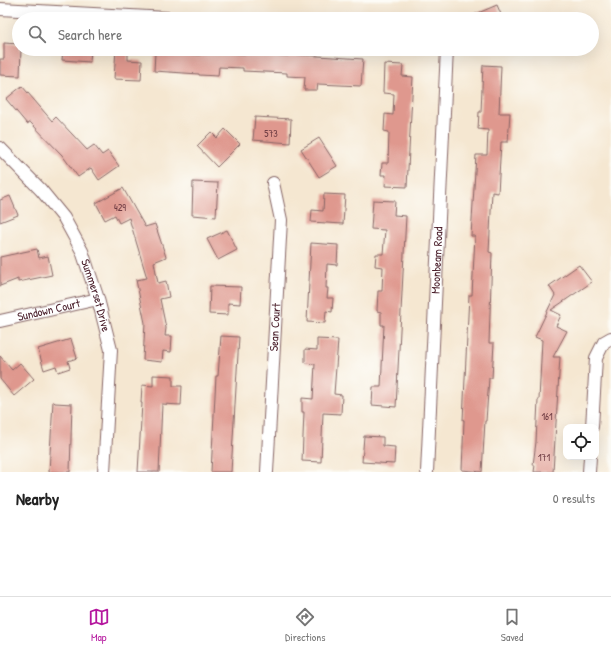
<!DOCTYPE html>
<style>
body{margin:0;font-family:"Patrick Hand",sans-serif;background:#f2f2f2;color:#222}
.controls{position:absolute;right:12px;bottom:12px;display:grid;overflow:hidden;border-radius:8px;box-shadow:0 4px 16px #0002}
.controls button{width:36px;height:36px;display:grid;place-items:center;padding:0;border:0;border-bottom:1px solid #e0e0e0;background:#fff;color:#222;font:20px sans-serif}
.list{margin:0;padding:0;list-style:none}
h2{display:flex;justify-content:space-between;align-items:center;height:52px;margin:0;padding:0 16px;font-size:17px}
h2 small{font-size:13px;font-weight:400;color:#767676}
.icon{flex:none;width:22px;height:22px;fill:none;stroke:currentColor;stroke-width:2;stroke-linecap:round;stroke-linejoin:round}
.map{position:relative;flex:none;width:611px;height:472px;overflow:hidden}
.search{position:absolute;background:#fff;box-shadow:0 4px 16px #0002;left:12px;right:12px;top:12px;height:44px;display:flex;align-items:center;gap:10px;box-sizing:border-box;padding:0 14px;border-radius:22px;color:#767676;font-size:15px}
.sheet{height:124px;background:#fff}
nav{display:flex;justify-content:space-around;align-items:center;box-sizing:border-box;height:56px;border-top:1px solid #e0e0e0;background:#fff;font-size:11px;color:#767676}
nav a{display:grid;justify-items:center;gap:2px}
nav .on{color:#b5179e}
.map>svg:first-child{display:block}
.building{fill:#df988e}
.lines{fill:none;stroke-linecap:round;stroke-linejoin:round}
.street-casing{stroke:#866565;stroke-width:14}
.street{stroke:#fff;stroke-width:12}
.labels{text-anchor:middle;stroke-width:3.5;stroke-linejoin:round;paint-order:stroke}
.number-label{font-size:10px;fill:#6f3d44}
.street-label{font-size:12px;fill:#4a1f2b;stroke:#fdfcf7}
</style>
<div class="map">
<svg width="611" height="472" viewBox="0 0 611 472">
<rect width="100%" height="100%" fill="#fdfcf7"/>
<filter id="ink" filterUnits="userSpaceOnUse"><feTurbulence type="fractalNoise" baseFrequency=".025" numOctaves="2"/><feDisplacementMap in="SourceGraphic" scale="8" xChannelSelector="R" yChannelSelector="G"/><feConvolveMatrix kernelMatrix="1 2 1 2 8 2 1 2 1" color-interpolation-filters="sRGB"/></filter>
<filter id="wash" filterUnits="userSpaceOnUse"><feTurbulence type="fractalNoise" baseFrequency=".012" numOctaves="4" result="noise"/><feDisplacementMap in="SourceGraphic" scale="16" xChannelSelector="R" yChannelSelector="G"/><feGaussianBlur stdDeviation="0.9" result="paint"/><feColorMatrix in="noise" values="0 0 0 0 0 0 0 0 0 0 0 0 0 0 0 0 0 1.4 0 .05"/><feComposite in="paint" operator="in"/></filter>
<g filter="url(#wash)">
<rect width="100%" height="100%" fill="#f5e7d1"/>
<g id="blocks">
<path class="building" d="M 497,5 L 503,19 L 464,19 Z
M 4,43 L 19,44 L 19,49 L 21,49 L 20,76 L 0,75 L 0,59 L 4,59 Z
M 63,49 L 91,49 L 90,62 L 62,60 Z
M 116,49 L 128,49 L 128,60 L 142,61 L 141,80 L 114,79 Z
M 200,52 L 288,56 L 288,54 L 363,59 L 361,86 L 318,84 L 317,90 L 304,90 L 305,77 L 287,76 L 287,73 L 243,71 L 243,68 L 219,67 L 218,76 L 199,75 L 199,74 L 154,71 L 155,53 L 200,55 Z
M 384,64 L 403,65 L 402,76 L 413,77 L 407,187 L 385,186 L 386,175 L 381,175 L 382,163 L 388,163 L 389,132 L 384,131 L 385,114 L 393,115 L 394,94 L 383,93 Z
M 483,65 L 501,66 L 499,113 L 510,113 L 508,142 L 501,142 L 498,193 L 492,192 L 489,252 L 492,253 L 489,343 L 494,343 L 492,378 L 489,378 L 486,421 L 485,421 L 482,472 L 462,470 L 464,420 L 463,420 L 469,295 L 472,295 L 475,236 L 471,236 L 476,155 L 487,155 L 488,130 L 478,129 L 479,112 L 481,112 Z
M 22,86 L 52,121 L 56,117 L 87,150 L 94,145 L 102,155 L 108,151 L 119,166 L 99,180 L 91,168 L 78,177 L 62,155 L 30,122 L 27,124 L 6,99 Z
M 255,117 L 291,119 L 290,143 L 253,140 Z
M 225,129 L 240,144 L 217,167 L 197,146 L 211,132 L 217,138 Z
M 319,138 L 337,166 L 319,177 L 301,149 Z
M 193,182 L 218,183 L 216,217 L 192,215 Z
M 123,188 L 145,227 L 155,224 L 166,257 L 154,262 L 158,283 L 166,281 L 169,297 L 160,299 L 166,328 L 165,336 L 172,336 L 171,352 L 163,351 L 162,362 L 143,360 L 145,323 L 136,280 L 147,278 L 129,218 L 119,223 L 115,215 L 105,220 L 96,203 Z
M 324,194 L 345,195 L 343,224 L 311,222 L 312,210 L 323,211 Z
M 10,196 L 18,215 L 0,222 L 0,200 Z
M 373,200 L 395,201 L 394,215 L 406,216 L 396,407 L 372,405 L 373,387 L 381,387 L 384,325 L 381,325 L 381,312 L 377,311 L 378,291 L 382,291 L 383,267 L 375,266 L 376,254 L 383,254 L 385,230 L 371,229 Z
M 227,230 L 237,250 L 218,260 L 207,239 Z
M 311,243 L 338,245 L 337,265 L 327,264 L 326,288 L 328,288 L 327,298 L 333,298 L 332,312 L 326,311 L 325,323 L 307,322 Z
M 37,249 L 39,258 L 48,256 L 52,275 L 18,282 L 18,279 L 0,286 L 0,257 Z
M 579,265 L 592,282 L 551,310 L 561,315 L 556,326 L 567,331 L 553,357 L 560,357 L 553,472 L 534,472 L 535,465 L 533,465 L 536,442 L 538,400 L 539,400 L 542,340 L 535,337 L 555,295 L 549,286 Z
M 210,286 L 241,287 L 240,304 L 228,303 L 228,315 L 209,314 Z
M 221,336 L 239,337 L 231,472 L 211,472 L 216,376 L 218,376 Z
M 71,339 L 77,358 L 68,361 L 70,368 L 58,372 L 56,366 L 44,370 L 38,349 Z
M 317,339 L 338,340 L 334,394 L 342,395 L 341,414 L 323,413 L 321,462 L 302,461 L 304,412 L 302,412 L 302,398 L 313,399 L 315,364 L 305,363 L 305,349 L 317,350 Z
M 0,356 L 12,370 L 20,363 L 34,379 L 14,396 L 0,379 Z
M 153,375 L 173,376 L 173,386 L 182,386 L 181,405 L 162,404 L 159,472 L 138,472 L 142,403 L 141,403 L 142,385 L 153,386 Z
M 53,401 L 55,403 L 72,404 L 70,472 L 49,472 Z
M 364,436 L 383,437 L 383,446 L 395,447 L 394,464 L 362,462 Z"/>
</g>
</g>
<g filter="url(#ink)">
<use href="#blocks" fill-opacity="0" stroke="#866565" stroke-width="1"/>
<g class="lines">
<defs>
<g id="street">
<path d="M 0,9 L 186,19"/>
<path id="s1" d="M 0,148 L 41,190 L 64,218 L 82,251 L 98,299 L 111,350 L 104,472"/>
<path id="s2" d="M 0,321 L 98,299"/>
<path d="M 592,427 L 596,358 L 604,342 L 611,338"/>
<path id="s3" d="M 267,472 L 281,220 L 273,183"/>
<path id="s4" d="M 427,472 L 447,49"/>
<path d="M 589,472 L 590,457"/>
</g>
</defs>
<use href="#street" class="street-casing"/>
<use href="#street" class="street"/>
</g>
</g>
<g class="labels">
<g class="number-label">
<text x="271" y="137">573</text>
<text x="120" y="211">429</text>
<text x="547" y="420">161</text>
<text x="544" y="461">171</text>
</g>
<g class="street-label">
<text dy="4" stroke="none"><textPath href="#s4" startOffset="212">Moonbeam Road</textPath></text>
<text dy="4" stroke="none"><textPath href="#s1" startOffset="179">Summerset Drive</textPath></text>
<text dy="4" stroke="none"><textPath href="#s2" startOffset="50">Sundown Court</textPath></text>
<text dy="4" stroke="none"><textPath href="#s3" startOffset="145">Sean Court</textPath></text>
</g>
</g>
</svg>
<div class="controls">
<button><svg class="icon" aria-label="locate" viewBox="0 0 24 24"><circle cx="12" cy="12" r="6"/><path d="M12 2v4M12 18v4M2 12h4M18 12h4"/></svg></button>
</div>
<div class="search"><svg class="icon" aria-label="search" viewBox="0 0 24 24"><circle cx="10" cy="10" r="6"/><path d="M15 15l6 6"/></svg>Search here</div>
</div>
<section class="sheet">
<h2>Nearby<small>0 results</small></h2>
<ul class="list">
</ul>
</section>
<nav>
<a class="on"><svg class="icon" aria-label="map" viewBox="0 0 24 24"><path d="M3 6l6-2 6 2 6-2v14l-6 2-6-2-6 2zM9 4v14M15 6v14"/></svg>Map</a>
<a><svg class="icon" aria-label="directions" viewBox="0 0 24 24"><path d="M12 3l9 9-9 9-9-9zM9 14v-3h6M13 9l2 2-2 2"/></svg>Directions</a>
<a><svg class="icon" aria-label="saved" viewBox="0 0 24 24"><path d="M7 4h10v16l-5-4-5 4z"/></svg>Saved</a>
</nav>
